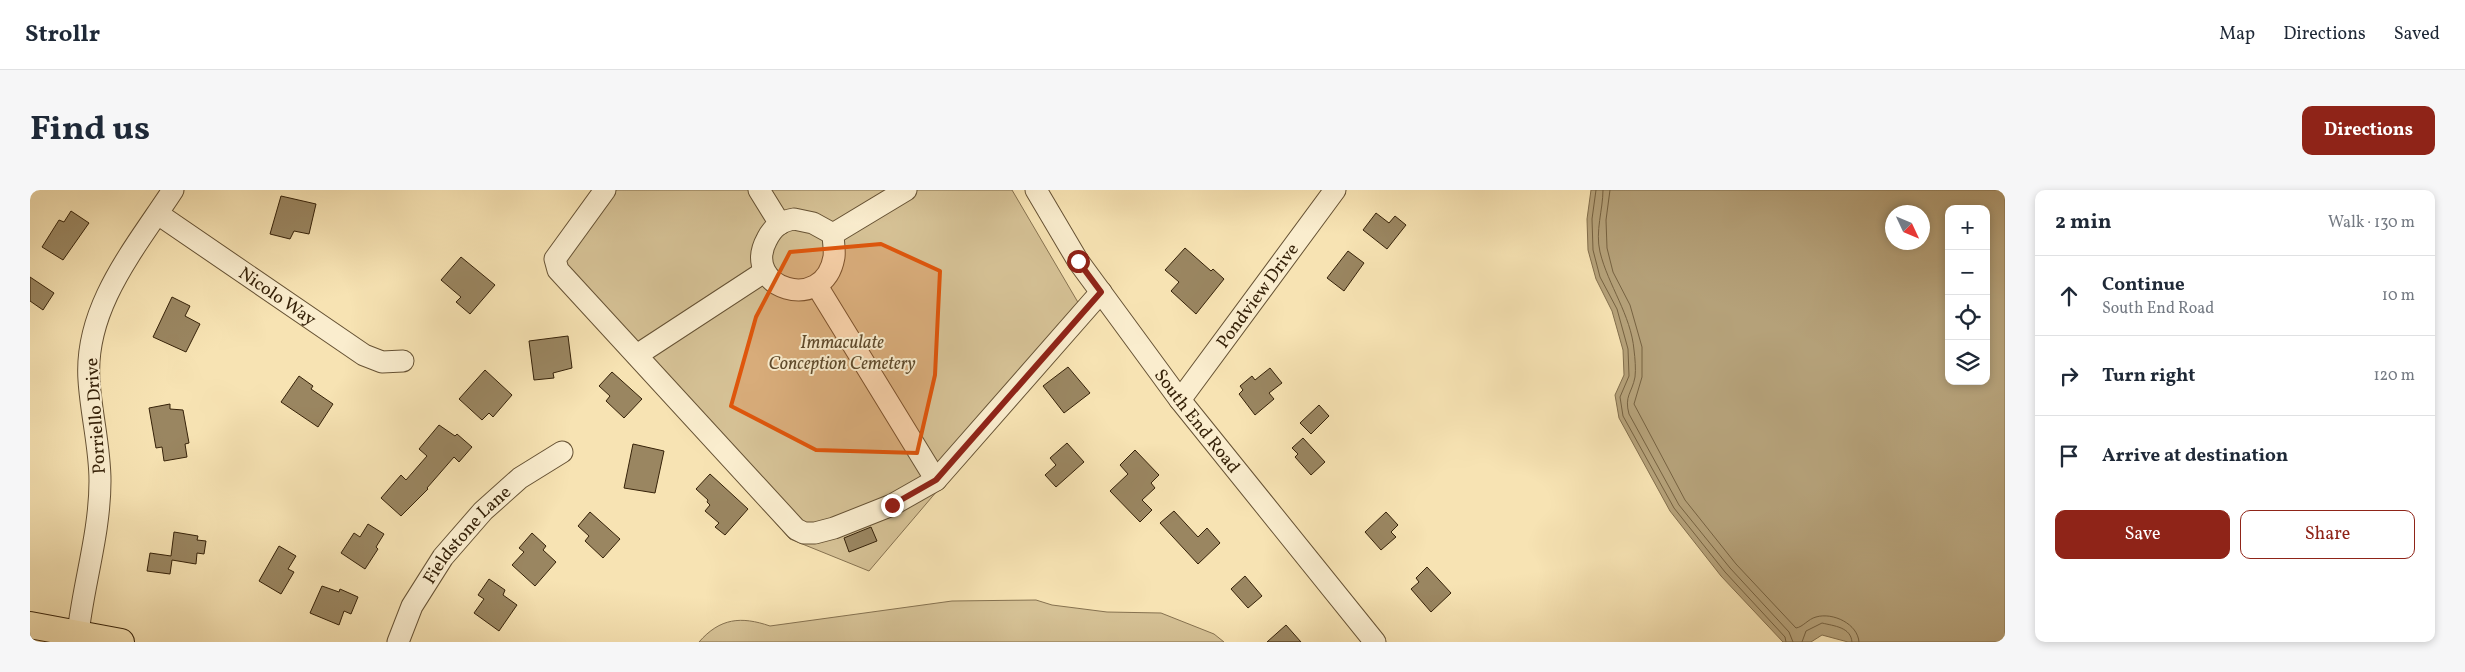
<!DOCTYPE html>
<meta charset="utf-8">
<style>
body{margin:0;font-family:Vollkorn,serif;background:#f6f6f7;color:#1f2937}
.controls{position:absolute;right:15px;top:15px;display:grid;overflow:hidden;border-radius:10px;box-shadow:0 2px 8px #0003}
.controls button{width:45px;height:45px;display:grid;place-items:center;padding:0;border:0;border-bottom:1px solid #e0e1e3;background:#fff;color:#1f2937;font:25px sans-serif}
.compass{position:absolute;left:1855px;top:15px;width:45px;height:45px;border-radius:50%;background:#fff;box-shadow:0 2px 8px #0003;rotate:134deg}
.stop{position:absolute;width:15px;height:15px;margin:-11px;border:4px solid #8f2418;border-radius:50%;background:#fff}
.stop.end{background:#8f2418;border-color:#fff;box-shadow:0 1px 5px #0008}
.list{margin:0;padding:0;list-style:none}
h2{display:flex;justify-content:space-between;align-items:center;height:65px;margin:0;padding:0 20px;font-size:21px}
h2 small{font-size:16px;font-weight:400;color:#747a83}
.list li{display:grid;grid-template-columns:32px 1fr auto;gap:15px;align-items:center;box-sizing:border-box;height:80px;padding:0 20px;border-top:1px solid #e0e1e3}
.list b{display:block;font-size:19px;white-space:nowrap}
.list p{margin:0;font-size:16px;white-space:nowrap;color:#747a83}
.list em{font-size:16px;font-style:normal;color:#747a83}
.actions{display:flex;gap:10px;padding:15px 20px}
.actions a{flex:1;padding:11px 0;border:1px solid #8f2418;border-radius:10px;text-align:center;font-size:18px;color:#8f2418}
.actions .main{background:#8f2418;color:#fff}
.icon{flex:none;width:28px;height:28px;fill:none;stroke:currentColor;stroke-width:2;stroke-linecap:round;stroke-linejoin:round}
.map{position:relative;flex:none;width:1975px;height:452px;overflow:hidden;border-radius:10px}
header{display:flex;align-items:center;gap:30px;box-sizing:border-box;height:70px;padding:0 25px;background:#fff;border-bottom:1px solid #e0e1e3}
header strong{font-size:24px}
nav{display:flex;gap:28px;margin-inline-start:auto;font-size:18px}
.intro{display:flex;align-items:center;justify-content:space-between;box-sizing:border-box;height:120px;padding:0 30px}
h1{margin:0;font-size:35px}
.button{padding:12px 22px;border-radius:10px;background:#8f2418;color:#fff;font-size:18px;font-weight:700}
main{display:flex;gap:30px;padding:0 30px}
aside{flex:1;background:#fff;border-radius:10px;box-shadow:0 2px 8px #0003}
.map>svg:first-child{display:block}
.green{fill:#d6c296;stroke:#867250}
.water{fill:#b5a179;stroke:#826e4c;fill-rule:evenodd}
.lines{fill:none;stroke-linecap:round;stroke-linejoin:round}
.shore{stroke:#766241;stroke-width:1}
.building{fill:#9a8661;stroke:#362209}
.minor-casing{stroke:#665234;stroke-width:23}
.major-casing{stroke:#362209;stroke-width:28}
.minor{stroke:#faedce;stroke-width:21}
.major{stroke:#f7e3b3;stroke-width:26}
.route{stroke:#8f2418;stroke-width:6}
.marked{fill:#df560c;fill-opacity:0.2;stroke:#df560c;stroke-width:4;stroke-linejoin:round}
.labels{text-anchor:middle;stroke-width:4;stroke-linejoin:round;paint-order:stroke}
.street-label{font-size:18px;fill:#362209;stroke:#faedce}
.park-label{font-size:18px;font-style:italic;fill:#5e4a2c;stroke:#faedce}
</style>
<header>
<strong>Strollr</strong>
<nav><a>Map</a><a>Directions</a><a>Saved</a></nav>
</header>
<div class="intro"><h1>Find us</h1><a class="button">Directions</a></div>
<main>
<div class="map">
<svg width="1975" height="452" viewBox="0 0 1975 452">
<rect width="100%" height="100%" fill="#f7e3b3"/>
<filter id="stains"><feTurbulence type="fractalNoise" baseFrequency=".004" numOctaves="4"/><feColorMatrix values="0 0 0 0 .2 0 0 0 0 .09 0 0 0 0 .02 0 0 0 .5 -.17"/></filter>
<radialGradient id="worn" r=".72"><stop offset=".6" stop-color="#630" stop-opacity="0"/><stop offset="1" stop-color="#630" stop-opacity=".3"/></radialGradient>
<path class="green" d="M 572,0 L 982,0 L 1056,126 L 839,381 L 760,349 L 518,75 Z
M 1006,410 L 1022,415 L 1077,422 L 1131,423 L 1184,444 L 1194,452 L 669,452 C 690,428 711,426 740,436 L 922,411 Z"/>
<path class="water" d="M 1561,0 L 1975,0 L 1975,452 L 1818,452 L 1792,445 L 1781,452 L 1753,452 L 1691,386 L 1640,321 L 1589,228 L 1585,205 L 1594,185 L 1593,160 L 1582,121 L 1566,89 L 1558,60 L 1557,29 ZM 1919,19 L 1956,19 L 1956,191 L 1919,191 ZM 1862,22 L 1892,22 L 1892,52 L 1862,52 Z"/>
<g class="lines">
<path class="shore" d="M 1566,0 L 1562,29 L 1563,60 L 1570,87 L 1587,119 L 1598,159 L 1599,186 L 1590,207 L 1593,226 L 1644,318 L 1695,382 L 1755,447 L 1756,452
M 1573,0 C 1573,20 1565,41 1570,62 C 1578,95 1601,125 1604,160 C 1605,168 1606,179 1605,187 C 1602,203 1594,206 1599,224 L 1649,315 L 1700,378 L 1759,442 L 1763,452
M 1580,0 L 1576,30 L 1577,58 L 1583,82 L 1600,115 L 1612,157 L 1612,187 L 1604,214 L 1655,310 L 1706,374 L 1766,438 C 1773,437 1778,429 1786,427 C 1803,422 1828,434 1829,452
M 1772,452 L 1776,441 L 1792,433 C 1804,436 1821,437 1822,452"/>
</g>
<path class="building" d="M 251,6 L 286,14 L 279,44 L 264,41 L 260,49 L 240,44 Z
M 41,21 L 59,33 L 33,70 L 12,57 L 29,30 L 34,32 Z
M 1346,23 L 1359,33 L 1365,26 L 1376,35 L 1357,59 L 1333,40 Z
M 1155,58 L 1181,81 L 1183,79 L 1194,89 L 1166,124 L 1141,101 L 1149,92 L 1135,80 Z
M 1318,61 L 1334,73 L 1314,101 L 1297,88 Z
M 431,67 L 465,95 L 440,124 L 426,112 L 431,107 L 411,90 Z
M 0,87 L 24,103 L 13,120 L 0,111 Z
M 142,107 L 160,116 L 155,126 L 170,134 L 156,162 L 123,147 Z
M 538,146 L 542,178 L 523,183 L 524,188 L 504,190 L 499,151 Z
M 1038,177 L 1060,203 L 1034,223 L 1013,196 Z
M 1240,178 L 1252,193 L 1239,203 L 1244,209 L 1225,225 L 1209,204 L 1213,200 L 1210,196 L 1222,186 L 1225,190 Z
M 455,180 L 482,205 L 463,227 L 459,223 L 452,230 L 429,209 Z
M 582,182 L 612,209 L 594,228 L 576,211 L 580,206 L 569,196 Z
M 269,186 L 283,196 L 281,199 L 303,214 L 288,237 L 251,212 Z
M 140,214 L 140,219 L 153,220 L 159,253 L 155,254 L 157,267 L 134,271 L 132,257 L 126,258 L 119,218 Z
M 1289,215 L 1299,226 L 1281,244 L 1270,233 Z
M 409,235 L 425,246 L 427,244 L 442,257 L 429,272 L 424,267 L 397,298 L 398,299 L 371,326 L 351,308 L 371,285 L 376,290 L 397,266 L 389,259 Z
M 1273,248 L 1295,272 L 1281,285 L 1265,267 L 1268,264 L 1262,258 Z
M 1037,253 L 1054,272 L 1026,297 L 1015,285 L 1026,275 L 1020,268 Z
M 603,254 L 634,261 L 625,303 L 594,298 Z
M 1105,260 L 1129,285 L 1121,293 L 1125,298 L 1112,310 L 1122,320 L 1110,332 L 1080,301 L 1098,284 L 1090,275 Z
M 680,284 L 718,319 L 695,345 L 685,337 L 689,333 L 675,321 L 680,315 L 677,312 L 678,310 L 666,299 Z
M 1144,321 L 1168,347 L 1177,338 L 1190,353 L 1168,374 L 1130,333 Z
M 560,322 L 590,349 L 573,368 L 555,351 L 559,346 L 548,336 Z
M 1356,322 L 1368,335 L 1361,342 L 1366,347 L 1351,360 L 1335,342 Z
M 338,334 L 354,344 L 346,357 L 348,359 L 335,379 L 311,363 L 324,343 L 330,347 Z
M 841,337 L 847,351 L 819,362 L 814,348 Z
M 144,342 L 168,346 L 167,350 L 176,351 L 174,364 L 167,363 L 166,374 L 142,370 L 140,384 L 117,381 L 120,363 L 141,366 Z
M 502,343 L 516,356 L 513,360 L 526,372 L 505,396 L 482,375 L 494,362 L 489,358 Z
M 249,356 L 266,366 L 258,379 L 264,382 L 251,404 L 229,391 Z
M 1397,377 L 1421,403 L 1401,422 L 1381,399 L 1389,392 L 1386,388 Z
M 1215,386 L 1232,406 L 1218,418 L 1201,399 Z
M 459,389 L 475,400 L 473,405 L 487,415 L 469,441 L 444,423 L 454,409 L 448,405 Z
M 292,396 L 309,402 L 310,399 L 328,407 L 321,424 L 314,421 L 309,435 L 280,423 Z
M 1256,435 L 1271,452 L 1237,452 Z"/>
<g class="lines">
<defs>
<g id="minor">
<path d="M 575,0 L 525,69 L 528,80 L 766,339 L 774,343 L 785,343 L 804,338 L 862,315 L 906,290 L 1071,102"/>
<path d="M 729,0 L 750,34"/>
<path id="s1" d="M 1006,0 L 1048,71 L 1150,210 L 1345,452"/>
<path id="s2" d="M 128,24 L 334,165 L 352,172 L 373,171"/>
<path d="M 764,29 L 783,33 L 803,44 C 803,51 805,59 804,67 C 794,125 710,98 737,49 C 743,37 751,31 764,29 Z"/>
<path d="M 803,44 L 876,0"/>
<path d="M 787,96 L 906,290"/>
<path d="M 607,165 L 734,82"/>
<path id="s3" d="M 1150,210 L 1305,0"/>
<path d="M 47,452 C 52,398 70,345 70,291 C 70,257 61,224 59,190 C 54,117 106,57 143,0"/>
<path id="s4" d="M 368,452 L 382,416 L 413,367 L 453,321 L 490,288 L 532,262"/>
</g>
<path id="major" d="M 0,435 L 91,452"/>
</defs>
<use href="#minor" class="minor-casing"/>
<use href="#major" class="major-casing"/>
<use href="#minor" class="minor"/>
<use href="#major" class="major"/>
</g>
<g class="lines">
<path class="route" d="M 862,315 L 906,290 L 1071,102 L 1048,71"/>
</g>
<path class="marked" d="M 851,54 L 910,81 L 905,185 L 887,263 L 786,260 L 701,216 L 726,127 L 760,62 Z"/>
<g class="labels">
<g class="street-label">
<text dy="6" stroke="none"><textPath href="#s3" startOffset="130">Pondview Drive</textPath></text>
<text dy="6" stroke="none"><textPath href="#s2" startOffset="145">Nicolo Way</textPath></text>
<text transform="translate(65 226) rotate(-94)" y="6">Porriello Drive</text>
<text dy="6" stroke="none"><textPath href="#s1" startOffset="282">South End Road</textPath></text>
<text dy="6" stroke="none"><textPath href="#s4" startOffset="129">Fieldstone Lane</textPath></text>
</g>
<g class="park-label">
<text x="812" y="158">Immaculate<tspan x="812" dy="21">Conception Cemetery</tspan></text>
</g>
</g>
<rect width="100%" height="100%" filter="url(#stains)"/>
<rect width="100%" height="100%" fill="url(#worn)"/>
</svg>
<div class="controls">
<button>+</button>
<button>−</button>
<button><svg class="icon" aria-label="locate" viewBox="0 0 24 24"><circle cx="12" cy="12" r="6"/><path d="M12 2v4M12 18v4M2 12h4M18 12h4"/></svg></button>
<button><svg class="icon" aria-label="layers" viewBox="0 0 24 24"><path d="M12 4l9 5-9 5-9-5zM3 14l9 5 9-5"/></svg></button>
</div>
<svg class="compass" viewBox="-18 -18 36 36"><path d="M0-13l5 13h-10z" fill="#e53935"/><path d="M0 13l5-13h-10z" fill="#747a83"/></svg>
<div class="stop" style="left:1048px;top:71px"></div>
<div class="stop end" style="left:862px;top:315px"></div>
</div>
<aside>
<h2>2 min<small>Walk · 130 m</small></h2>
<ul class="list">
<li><svg class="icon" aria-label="ahead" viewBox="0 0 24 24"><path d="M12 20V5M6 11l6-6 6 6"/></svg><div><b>Continue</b><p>South End Road</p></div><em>10 m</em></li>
<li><svg class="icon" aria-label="right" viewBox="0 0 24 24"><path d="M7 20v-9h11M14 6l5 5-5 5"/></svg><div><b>Turn right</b></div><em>120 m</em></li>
<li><svg class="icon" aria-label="arrive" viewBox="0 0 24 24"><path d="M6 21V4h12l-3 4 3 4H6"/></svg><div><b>Arrive at destination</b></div></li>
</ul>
<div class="actions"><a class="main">Save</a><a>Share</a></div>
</aside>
</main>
